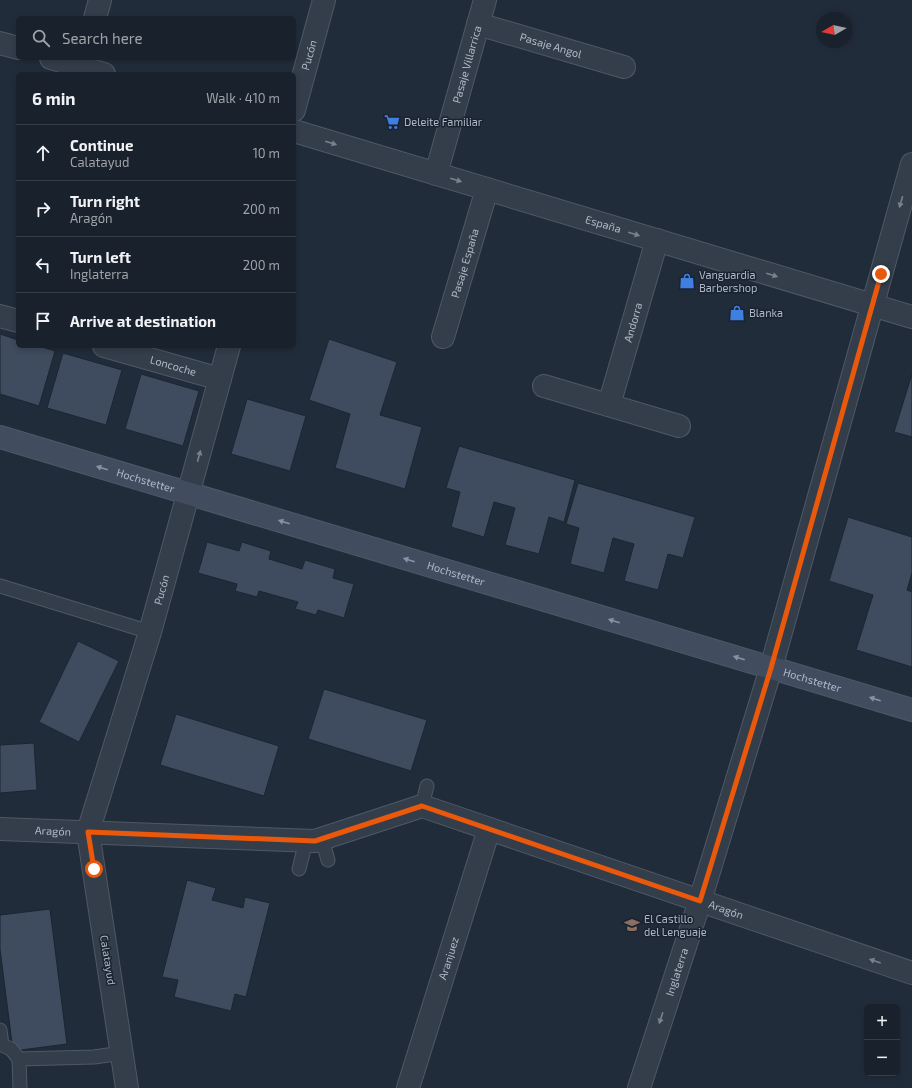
<!DOCTYPE html>
<meta charset="utf-8">
<style>
body{margin:0;font-family:"Exo 2",sans-serif;background:#222934;color:#f1f3f6}
.controls{position:absolute;right:12px;bottom:12px;display:grid;overflow:hidden;border-radius:6px;box-shadow:0 2px 6px #0003}
.controls button{width:36px;height:36px;display:grid;place-items:center;padding:0;border:0;border-bottom:1px solid #373e48;background:#19212c;color:#f1f3f6;font:20px sans-serif}
.compass{position:absolute;left:816px;top:12px;width:36px;height:36px;border-radius:50%;background:#19212c;box-shadow:0 2px 6px #0003;rotate:261deg}
.stop{position:absolute;width:12px;height:12px;margin:-9px;border:3px solid #ea580c;border-radius:50%;background:#fff}
.stop.end{background:#ea580c;border-color:#fff;box-shadow:0 1px 4px #0008}
.list{margin:0;padding:0;list-style:none}
h2{display:flex;justify-content:space-between;align-items:center;height:52px;margin:0;padding:0 16px;font-size:17px}
h2 small{font-size:13px;font-weight:400;color:#9fa3a9}
.list li{display:grid;grid-template-columns:26px 1fr auto;gap:12px;align-items:center;box-sizing:border-box;height:56px;padding:0 16px;border-top:1px solid #373e48}
.list b{display:block;font-size:15px;white-space:nowrap}
.list p{margin:0;font-size:13px;white-space:nowrap;color:#9fa3a9}
.list em{font-size:13px;font-style:normal;color:#9fa3a9}
.icon{flex:none;width:22px;height:22px;fill:none;stroke:currentColor;stroke-width:2;stroke-linecap:round;stroke-linejoin:round}
.map{position:relative;flex:none;width:912px;height:1088px;overflow:hidden}
.search{position:absolute;background:#19212c;box-shadow:0 2px 6px #0003;left:16px;top:16px;width:280px;height:44px;display:flex;align-items:center;gap:10px;box-sizing:border-box;padding:0 14px;border-radius:6px;color:#9fa3a9;font-size:15px}
.panel{position:absolute;background:#19212c;box-shadow:0 2px 6px #0003;left:16px;top:72px;width:280px;height:276px;border-radius:6px}
.map>svg:first-child{display:block}
.building{fill:#3f4b5e;stroke:#1c2532}
.lines{fill:none;stroke-linecap:round;stroke-linejoin:round}
.service-casing{stroke:#4f5866;stroke-width:15}
.minor-casing{stroke:#4f5866;stroke-width:24}
.tertiary-casing{stroke:#4f5866;stroke-width:24}
.secondary-casing{stroke:#4f5866;stroke-width:24}
.service{stroke:#343e4b;stroke-width:13}
.minor{stroke:#343e4b;stroke-width:22}
.tertiary{stroke:#343e4b;stroke-width:22}
.secondary{stroke:#424c5f;stroke-width:22}
.oneway{fill:#78818f}
.oneway2{fill:#8992a3}
.route{stroke:#ea580c;stroke-width:5}
.labels{text-anchor:middle;stroke-width:3;stroke-linejoin:round;paint-order:stroke}
.street-label{font-size:11px;fill:#afb8c7;stroke:#1a2330}
.poi-label{font-size:11px;fill:#afb8c7;stroke:#1a2330;text-anchor:start}
</style>
<div class="map">
<svg width="912" height="1088" viewBox="0 0 912 1088">
<rect width="100%" height="100%" fill="#212c3b"/>
<path class="building" d="M 0,334 L 18,340 L 18,346 L 39,346 L 55,351 L 39,406 L 0,394 Z
M 329,339 L 397,362 L 380,415 L 422,427 L 405,489 L 335,468 L 350,414 L 309,400 Z
M 63,353 L 122,370 L 106,425 L 47,408 Z
M 141,374 L 199,391 L 183,446 L 125,429 Z
M 912,374 L 912,437 L 894,432 Z
M 247,399 L 306,416 L 290,471 L 231,454 Z
M 459,446 L 575,480 L 564,522 L 549,517 L 539,554 L 505,545 L 515,508 L 494,502 L 484,537 L 451,527 L 460,492 L 446,488 Z
M 578,483 L 695,517 L 683,558 L 668,554 L 658,590 L 624,581 L 634,544 L 613,538 L 604,573 L 570,564 L 579,528 L 566,524 Z
M 848,517 L 912,537 L 912,573 L 907,590 L 912,592 L 912,667 L 856,650 L 873,595 L 829,581 Z
M 207,542 L 239,551 L 242,542 L 271,551 L 269,559 L 302,569 L 305,560 L 335,569 L 333,578 L 354,584 L 344,618 L 318,610 L 316,615 L 295,609 L 298,602 L 259,591 L 257,597 L 235,591 L 237,584 L 198,573 Z
M 78,641 L 119,661 L 79,742 L 39,722 Z
M 324,689 L 427,720 L 411,771 L 308,739 Z
M 176,714 L 279,746 L 264,796 L 160,765 Z
M 34,743 L 37,790 L 0,793 L 0,745 Z
M 187,880 L 216,888 L 212,900 L 243,908 L 245,897 L 270,903 L 246,997 L 235,994 L 231,1011 L 174,997 L 178,980 L 162,977 Z
M 50,909 L 67,1044 L 13,1051 L 0,949 L 0,915 Z"/>
<g class="lines">
<defs>
<path id="service" d="M 0,586 L 150,632
M 422,806 L 427,786
M 322,839 L 328,860
M 299,869 L 306,841
M 0,1030 L 2,1045 L 11,1049 L 19,1059 L 20,1088
M 19,1059 L 94,1057 L 122,1053"/>
<g id="minor">
<path d="M 95,18 L 100,0"/>
<path id="s1" d="M 478,24 L 624,67"/>
<path d="M 0,43 L 18,48"/>
<path d="M 51,58 L 104,74"/>
<path id="s2" d="M 294,110 L 324,0"/>
<path id="s3" d="M 294,131 L 912,317"/>
<path id="s4" d="M 436,174 L 485,0"/>
<path d="M 0,316 L 18,321"/>
<path id="s5" d="M 443,337 L 487,189"/>
<path id="s6" d="M 104,346 L 220,379"/>
<path d="M 544,386 L 679,426"/>
<path id="s7" d="M 609,405 L 657,240"/>
<path id="s8" d="M 0,829 L 315,841 L 422,806 L 912,973"/>
<path id="s9" d="M 127,1088 L 88,832 L 150,632 L 229,346"/>
<path id="s10" d="M 408,1088 L 489,829"/>
</g>
<g id="tertiary">
<path id="s11" d="M 639,1088 L 700,901 L 771,668 L 912,164"/>
</g>
<g id="secondary">
<path id="s12" d="M 0,437 L 912,710"/>
</g>
</defs>
<use href="#service" class="service-casing"/>
<use href="#minor" class="minor-casing"/>
<use href="#tertiary" class="tertiary-casing"/>
<use href="#secondary" class="secondary-casing"/>
<use href="#service" class="service"/>
<use href="#minor" class="minor"/>
<use href="#tertiary" class="tertiary"/>
<use href="#secondary" class="secondary"/>
</g>
<defs><path id="oneway-solid" d="M-6-.8H1V-3.2L6.5 0L1 3.2V.8H-6Z"/></defs>
<g class="oneway">
<use href="#oneway-solid" transform="translate(331 143) rotate(17)"/>
<use href="#oneway-solid" transform="translate(456 180) rotate(17)"/>
<use href="#oneway-solid" transform="translate(901 202) rotate(106)"/>
<use href="#oneway-solid" transform="translate(634 234) rotate(17)"/>
<use href="#oneway-solid" transform="translate(772 275) rotate(17)"/>
<use href="#oneway-solid" transform="translate(199 456) rotate(-75)"/>
<use href="#oneway-solid" transform="translate(875 961) rotate(-161)"/>
<use href="#oneway-solid" transform="translate(661 1018) rotate(108)"/>
</g>
<g class="oneway2">
<use href="#oneway-solid" transform="translate(102 468) rotate(-163)"/>
<use href="#oneway-solid" transform="translate(284 522) rotate(-163)"/>
<use href="#oneway-solid" transform="translate(409 560) rotate(-163)"/>
<use href="#oneway-solid" transform="translate(614 621) rotate(-163)"/>
<use href="#oneway-solid" transform="translate(739 658) rotate(-163)"/>
<use href="#oneway-solid" transform="translate(875 699) rotate(-163)"/>
</g>
<g class="lines">
<path class="route" d="M 94,869 L 88,832 L 315,841 L 422,806 L 700,901 L 771,668 L 881,274"/>
</g>
<defs>
<symbol id="supermarket-bare" viewBox="-9 -9 18 18"><path d="M-6-5.5h2.5l.6 2H6L4.5 2H-2.5L-4.4-4H-6ZM-1.5 3.2a1.3 1.3 0 1 0 .1 0ZM3 3.2a1.3 1.3 0 1 0 .1 0Z" fill="#3f7fe0" stroke="#1a2330" stroke-width="2.5" paint-order="stroke"/></symbol>
<symbol id="shop-bare" viewBox="-9 -9 18 18"><path d="M-5-2.5h2.3a2.7 3.5 0 0 1 5.4 0H5L5.5 6h-11ZM-1.5-2.5h3a1.5 2.3 0 0 0-3 0Z" fill="#3f7fe0" stroke="#1a2330" stroke-width="2.5" paint-order="stroke"/></symbol>
<symbol id="school-bare" viewBox="-9 -9 18 18"><path d="M0-5L7-2L0 1L-7-2ZM-4 1L0 2.5L4 1V4Q0 6-4 4Z" fill="#8d6e63" stroke="#1a2330" stroke-width="2.5" paint-order="stroke"/></symbol>
</defs>
<g fill-rule="evenodd">
<use href="#supermarket-bare" x="381" y="111" width="22" height="22"/>
<use href="#shop-bare" x="676" y="270" width="22" height="22"/>
<use href="#shop-bare" x="726" y="302" width="22" height="22"/>
<use href="#school-bare" x="621" y="914" width="22" height="22"/>
</g>
<g class="labels">
<g class="street-label">
<text dy="4" stroke="none"><textPath href="#s1" startOffset="76">Pasaje Angol</textPath></text>
<text dy="4" stroke="none"><textPath href="#s2" startOffset="57">Pucón</textPath></text>
<text dy="4" stroke="none"><textPath href="#s4" startOffset="114">Pasaje Villarrica</textPath></text>
<text dy="4" stroke="none"><textPath href="#s3" startOffset="323">España</textPath></text>
<text dy="4" stroke="none"><textPath href="#s5" startOffset="77">Pasaje España</textPath></text>
<text dy="4" stroke="none"><textPath href="#s7" startOffset="86">Andorra</textPath></text>
<text dy="4" stroke="none"><textPath href="#s6" startOffset="72">Loncoche</textPath></text>
<text dy="4" stroke="none"><textPath href="#s12" startOffset="152">Hochstetter</textPath></text>
<text dy="4" stroke="none"><textPath href="#s12" startOffset="476">Hochstetter</textPath></text>
<text dy="4" stroke="none"><textPath href="#s9" startOffset="512">Pucón</textPath></text>
<text dy="4" stroke="none"><textPath href="#s12" startOffset="848">Hochstetter</textPath></text>
<text dy="4" stroke="none"><textPath href="#s8" startOffset="53">Aragón</textPath></text>
<text dy="4" stroke="none"><textPath href="#s8" startOffset="749">Aragón</textPath></text>
<text dy="4" stroke="none"><textPath href="#s10" startOffset="136">Aranjuez</textPath></text>
<text transform="translate(108 960) rotate(81)" y="4">Calatayud</text>
<text dy="4" stroke="none"><textPath href="#s11" startOffset="122">Inglaterra</textPath></text>
</g>
<g class="poi-label">
<text x="404" y="126">Deleite Familiar</text>
<text x="699" y="279">Vanguardia<tspan x="699" dy="13">Barbershop</tspan></text>
<text x="749" y="317">Blanka</text>
<text x="644" y="923">El Castillo<tspan x="644" dy="13">del Lenguaje</tspan></text>
</g>
</g>
</svg>
<div class="controls">
<button>+</button>
<button>−</button>
</div>
<svg class="compass" viewBox="-18 -18 36 36"><path d="M0-13l5 13h-10z" fill="#e53935"/><path d="M0 13l5-13h-10z" fill="#9fa3a9"/></svg>
<div class="stop" style="left:94px;top:869px"></div>
<div class="stop end" style="left:881px;top:274px"></div>
<div class="search"><svg class="icon" aria-label="search" viewBox="0 0 24 24"><circle cx="10" cy="10" r="6"/><path d="M15 15l6 6"/></svg>Search here</div>
<section class="panel">
<h2>6 min<small>Walk · 410 m</small></h2>
<ul class="list">
<li><svg class="icon" aria-label="ahead" viewBox="0 0 24 24"><path d="M12 20V5M6 11l6-6 6 6"/></svg><div><b>Continue</b><p>Calatayud</p></div><em>10 m</em></li>
<li><svg class="icon" aria-label="right" viewBox="0 0 24 24"><path d="M7 20v-9h11M14 6l5 5-5 5"/></svg><div><b>Turn right</b><p>Aragón</p></div><em>200 m</em></li>
<li><svg class="icon" aria-label="left" viewBox="0 0 24 24"><path d="M17 20v-9H6M10 6l-5 5 5 5"/></svg><div><b>Turn left</b><p>Inglaterra</p></div><em>200 m</em></li>
<li><svg class="icon" aria-label="arrive" viewBox="0 0 24 24"><path d="M6 21V4h12l-3 4 3 4H6"/></svg><div><b>Arrive at destination</b></div></li>
</ul>
</section>
</div>
